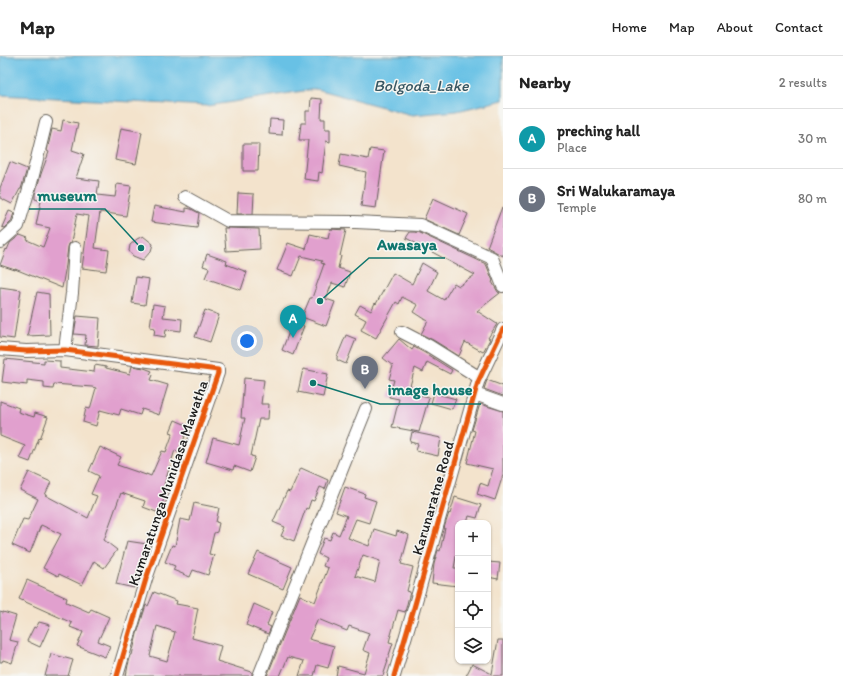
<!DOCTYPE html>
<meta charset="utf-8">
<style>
body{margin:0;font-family:Itim,sans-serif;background:#f6f6f6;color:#222}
.controls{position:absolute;right:12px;bottom:12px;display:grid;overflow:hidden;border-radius:8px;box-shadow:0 1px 3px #0004}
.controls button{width:36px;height:36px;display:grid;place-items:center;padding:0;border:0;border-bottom:1px solid #e0e0e0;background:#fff;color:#222;font:20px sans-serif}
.you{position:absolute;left:247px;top:285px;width:14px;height:14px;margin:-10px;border:3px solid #fff;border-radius:50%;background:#1a73e8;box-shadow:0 0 0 6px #1a73e833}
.badge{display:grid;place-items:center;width:26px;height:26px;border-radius:50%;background:#d1495b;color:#fff;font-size:13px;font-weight:700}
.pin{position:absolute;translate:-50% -33px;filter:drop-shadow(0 1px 2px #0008)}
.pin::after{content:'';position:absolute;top:21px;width:14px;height:12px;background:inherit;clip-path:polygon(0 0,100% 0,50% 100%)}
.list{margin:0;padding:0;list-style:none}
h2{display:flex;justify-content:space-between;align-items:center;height:52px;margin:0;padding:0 16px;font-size:17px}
h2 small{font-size:13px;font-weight:400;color:#767676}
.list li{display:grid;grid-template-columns:26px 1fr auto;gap:12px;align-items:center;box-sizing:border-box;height:60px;padding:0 16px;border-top:1px solid #e0e0e0}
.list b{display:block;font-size:15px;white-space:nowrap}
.list p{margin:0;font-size:13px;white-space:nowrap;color:#767676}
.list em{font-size:13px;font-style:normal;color:#767676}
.icon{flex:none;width:22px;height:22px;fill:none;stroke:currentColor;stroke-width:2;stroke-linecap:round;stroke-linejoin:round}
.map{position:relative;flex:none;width:503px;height:620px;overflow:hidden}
header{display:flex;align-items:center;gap:24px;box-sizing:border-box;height:56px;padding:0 20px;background:#fff;border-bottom:1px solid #e0e0e0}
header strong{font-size:19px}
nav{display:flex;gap:22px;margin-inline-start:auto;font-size:14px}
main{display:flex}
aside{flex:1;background:#fff}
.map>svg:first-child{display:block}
.water{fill:#67c1e5;stroke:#426e80}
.building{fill:#e1a0ce;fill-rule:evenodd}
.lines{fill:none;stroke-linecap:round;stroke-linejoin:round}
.minor-casing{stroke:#67625a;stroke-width:14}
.minor{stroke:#fff;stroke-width:12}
.cycleway-casing{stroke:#f6f6f2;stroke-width:8}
.cycleway{stroke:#e8590c;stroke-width:5}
.labels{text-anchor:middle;stroke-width:3;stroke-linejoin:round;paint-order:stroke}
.street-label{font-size:15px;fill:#1c1c1c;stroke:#f6f6f2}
.water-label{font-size:16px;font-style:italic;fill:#365662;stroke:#f6f6f2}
.leader{fill:none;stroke:#0f766e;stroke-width:1.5}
.callout-dot{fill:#0f766e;stroke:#f6f6f2;stroke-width:1.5}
.callout-label{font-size:16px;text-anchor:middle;font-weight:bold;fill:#0f766e;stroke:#f6f6f2;stroke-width:3;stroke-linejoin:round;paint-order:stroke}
</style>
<header>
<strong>Map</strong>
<nav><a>Home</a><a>Map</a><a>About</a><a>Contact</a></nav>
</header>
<main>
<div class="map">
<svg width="503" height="620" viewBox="0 0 503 620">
<rect width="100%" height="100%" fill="#f6f6f2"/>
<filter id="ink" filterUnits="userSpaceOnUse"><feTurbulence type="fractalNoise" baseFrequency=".025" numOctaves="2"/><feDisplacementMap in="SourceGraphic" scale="8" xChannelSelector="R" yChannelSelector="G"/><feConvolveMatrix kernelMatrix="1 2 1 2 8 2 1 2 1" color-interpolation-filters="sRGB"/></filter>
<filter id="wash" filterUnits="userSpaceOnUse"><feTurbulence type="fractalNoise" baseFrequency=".012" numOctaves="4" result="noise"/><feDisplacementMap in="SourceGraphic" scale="16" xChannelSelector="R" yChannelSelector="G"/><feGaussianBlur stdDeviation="0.9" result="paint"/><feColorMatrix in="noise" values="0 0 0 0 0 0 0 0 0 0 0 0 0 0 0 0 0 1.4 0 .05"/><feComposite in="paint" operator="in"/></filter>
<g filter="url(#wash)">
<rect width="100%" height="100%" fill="#f3e3cc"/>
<path class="water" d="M 0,0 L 503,0 L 503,44 L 457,55 L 412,59 L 316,33 L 207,50 L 0,39 Z"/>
<g id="blocks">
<path class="building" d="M 311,42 L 322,43 L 321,63 L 325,63 L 325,73 L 330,73 L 330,86 L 326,85 L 322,117 L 319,116 L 318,125 L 304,123 L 308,84 L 299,84 L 301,67 L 306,67 L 306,55 L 310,55 Z
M 270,63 L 283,64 L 282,79 L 269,78 Z
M 63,64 L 78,67 L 72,94 L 84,98 L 76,122 L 99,125 L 97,139 L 115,141 L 117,128 L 131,130 L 126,160 L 100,156 L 95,192 L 109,194 L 106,215 L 82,212 L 89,160 L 77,158 L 71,186 L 69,188 L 68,191 L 66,209 L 62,232 L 15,213 L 15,214 L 0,209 L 6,193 L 7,194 L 10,187 L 20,179 L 28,182 L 27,184 L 43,191 L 50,172 L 36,169 L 41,145 L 35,143 L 35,138 L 41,118 L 49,96 L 47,95 L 52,73 L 61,75 Z
M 121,72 L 142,76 L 136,108 L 115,104 Z
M 243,88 L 259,88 L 258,115 L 243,115 Z
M 370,93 L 384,95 L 376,152 L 361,150 L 366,116 L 339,110 L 341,98 L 368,103 Z
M 10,106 L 27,113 L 21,133 L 20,133 L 12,148 L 0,142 L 0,132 Z
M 238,137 L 254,138 L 253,158 L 237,158 Z
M 433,142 L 468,158 L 459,179 L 424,163 Z
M 154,150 L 186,156 L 186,152 L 191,153 L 199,157 L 197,172 L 151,166 Z
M 502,151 L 503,151 L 503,200 L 487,191 Z
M 9,155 L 14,157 L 11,166 L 5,172 L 2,171 Z
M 224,172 L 228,172 L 259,173 L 260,193 L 226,195 Z
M 330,173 L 346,174 L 340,200 L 341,200 L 338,212 L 350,216 L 345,231 L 332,227 L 326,243 L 335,246 L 326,270 L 302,261 L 310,242 L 312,242 L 324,208 L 321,207 L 322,205 L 301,200 L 293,220 L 277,214 L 288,187 L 306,193 L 310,178 L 328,182 Z
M 410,176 L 415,176 L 417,177 L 418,176 L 486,208 L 493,225 L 492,226 L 498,236 L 500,237 L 477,255 L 497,268 L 488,282 L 490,283 L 483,296 L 465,286 L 459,300 L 433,284 L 421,278 L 428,265 L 414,256 L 418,249 L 402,241 L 399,248 L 396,246 L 376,282 L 361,274 L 366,264 L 355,258 L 360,249 L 371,255 L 375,247 L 376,248 L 393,217 L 412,228 L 422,207 L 437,216 L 428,235 L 444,244 L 454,227 L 459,230 L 475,219 L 406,182 Z
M 143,180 L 153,188 L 151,195 L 143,204 L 133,200 L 129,195 L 130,189 L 137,183 Z
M 207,198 L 227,205 L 226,208 L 247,216 L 241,234 L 205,222 L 209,212 L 203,210 Z
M 136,221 L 149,223 L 145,249 L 132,247 Z
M 0,231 L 21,234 L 14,283 L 0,281 Z
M 37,236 L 49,238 L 50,279 L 27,280 Z
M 153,248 L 165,250 L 163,261 L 182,263 L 181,275 L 166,273 L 165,281 L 154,279 L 155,272 L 150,271 Z
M 205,254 L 219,259 L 210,286 L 195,281 Z
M 77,260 L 100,262 L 98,290 L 85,289 L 86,279 L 74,278 Z
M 293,266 L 304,270 L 293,299 L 282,294 Z
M 346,279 L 356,283 L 346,308 L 337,304 L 337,301 Z
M 399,283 L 412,294 L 414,291 L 425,297 L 452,314 L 450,318 L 427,306 L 423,316 L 415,312 L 410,330 L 417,332 L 416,338 L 429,341 L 419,376 L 392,371 L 399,343 L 389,341 L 394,324 L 389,323 L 393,310 L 383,302 Z
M 5,303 L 44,307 L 44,304 L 60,305 L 60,312 L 94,316 L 95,309 L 106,311 L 106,312 L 130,318 L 132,310 L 144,312 L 152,315 L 150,318 L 153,319 L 151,324 L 168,329 L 159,359 L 142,353 L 140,359 L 121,353 L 119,359 L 100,354 L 96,370 L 83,366 L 86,352 L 90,353 L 96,332 L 92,331 L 54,328 L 53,333 L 44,332 L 44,326 L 27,324 L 27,329 L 2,326 Z
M 303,313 L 328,318 L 323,341 L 298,336 Z
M 244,322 L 264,324 L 261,348 L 269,348 L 268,363 L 259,363 L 251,400 L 255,401 L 250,416 L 234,410 L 233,414 L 206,406 L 213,382 L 239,389 L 245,362 L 241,362 Z
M 487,324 L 503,330 L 503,340 L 484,333 Z
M 434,337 L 456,343 L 452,353 L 431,347 Z
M 0,345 L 19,352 L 18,356 L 34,361 L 35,357 L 48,361 L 40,383 L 39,382 L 30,406 L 19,402 L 25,390 L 0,380 Z
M 480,348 L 503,355 L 503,419 L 495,444 L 477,438 L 480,427 L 488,430 L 493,413 L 467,407 L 475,375 L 472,374 Z
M 175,364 L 189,370 L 179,396 L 175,394 L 164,429 L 168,431 L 159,457 L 143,451 L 145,445 L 121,437 L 104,484 L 117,494 L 104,512 L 94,505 L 82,529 L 59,518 L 58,520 L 43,512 L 61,478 L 41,469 L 30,497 L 12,489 L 23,463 L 28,464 L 38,443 L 20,434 L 29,416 L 51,426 L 45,439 L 88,462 L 97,440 L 91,438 L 99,420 L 89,415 L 100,391 L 121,401 L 117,409 L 146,419 L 146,418 L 151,420 L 162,395 L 166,396 L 173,377 L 170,376 Z
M 412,376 L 441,382 L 438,400 L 416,395 L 418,388 L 410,386 Z
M 301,412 L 328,424 L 325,433 L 320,431 L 314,445 L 311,444 L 308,453 L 306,452 L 294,485 L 281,480 L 285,471 L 273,466 L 287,435 L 290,436 Z
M 345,431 L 365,438 L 364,441 L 376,445 L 369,467 L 356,463 L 348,482 L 369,490 L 374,473 L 396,480 L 397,475 L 409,479 L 401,508 L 413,511 L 407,535 L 410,536 L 405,556 L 398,554 L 389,586 L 393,587 L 387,605 L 388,605 L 383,620 L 336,620 L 338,610 L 364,617 L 370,597 L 363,594 L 369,577 L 349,570 L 347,575 L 318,563 L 309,583 L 334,590 L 328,612 L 317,609 L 314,620 L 299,620 L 304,605 L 288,601 L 280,620 L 267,620 L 300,539 L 315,546 L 328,512 L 323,510 L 326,502 L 318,498 L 324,482 L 330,484 L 333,476 L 339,479 L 347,460 L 336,456 ZM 363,499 L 380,505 L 375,526 L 355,520 Z
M 455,441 L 481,449 L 477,462 L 469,460 L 467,467 L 458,467 L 458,490 L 454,512 L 458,512 L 458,530 L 432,527 L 434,508 L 438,494 L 440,495 L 445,472 L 444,472 L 449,457 L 450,458 Z
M 194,447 L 219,452 L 216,466 L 219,467 L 217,476 L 214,477 L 209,498 L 214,499 L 208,519 L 193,514 L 190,521 L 173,514 L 175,510 L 165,506 L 172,489 L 175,490 L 180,463 L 190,465 Z
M 127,485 L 147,488 L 143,507 L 140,507 L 134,532 L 116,528 Z
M 258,496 L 292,511 L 283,533 L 248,518 Z
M 488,506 L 500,507 L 498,523 L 488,521 Z
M 27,524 L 67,542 L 66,546 L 89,556 L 91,553 L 109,561 L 98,585 L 110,590 L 105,601 L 77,590 L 83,576 L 70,571 L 72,567 L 19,543 Z
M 154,536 L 177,545 L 176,548 L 198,552 L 192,582 L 221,590 L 217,605 L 252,616 L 252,620 L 126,620 L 128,609 L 131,599 L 132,599 L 137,578 L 146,549 L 148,550 ZM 157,570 L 175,576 L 167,605 L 150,600 Z
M 254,548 L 272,556 L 267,569 L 271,571 L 268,578 L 246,569 Z
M 0,556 L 3,557 L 3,556 L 16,560 L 9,584 L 18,586 L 12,607 L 3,604 L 2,606 L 0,606 Z
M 39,566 L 50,569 L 40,591 L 27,585 L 34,571 L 36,572 Z
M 498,584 L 503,584 L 503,620 L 466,620 L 472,608 L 492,618 Z
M 51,598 L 73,604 L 68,620 L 45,620 Z"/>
</g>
</g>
<g filter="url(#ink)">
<use href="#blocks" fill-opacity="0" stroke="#67625a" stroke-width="1"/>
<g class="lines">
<defs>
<path id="minor" d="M 185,141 L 228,165 L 355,166 L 420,169 L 492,202 L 503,230
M 0,186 L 18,170 L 32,123 L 46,66
M 402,276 L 429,290 L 480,322
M 0,293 L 26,295 L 65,294 L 218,314 L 218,317 L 146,523 L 117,620
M 65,294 L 72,237 L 75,192
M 475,338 L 503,348
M 259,620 L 366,353
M 394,620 L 414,552 L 478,326 L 503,273"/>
</defs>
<use href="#minor" class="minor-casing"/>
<use href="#minor" class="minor"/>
<defs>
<path id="cycleway" d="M 0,293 L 26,295 L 65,294 L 218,314 L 218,317 L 146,523 L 117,620
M 394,620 L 414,552 L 478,326 L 503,273"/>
</defs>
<use href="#cycleway" class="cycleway-casing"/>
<use href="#cycleway" class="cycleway"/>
</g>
</g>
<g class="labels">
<g class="street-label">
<text transform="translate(168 427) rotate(-71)" y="5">Kumaratunga Munidasa Mawatha</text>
<text transform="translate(433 442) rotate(-74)" y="5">Karunaratne Road</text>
</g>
<g class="water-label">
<text x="421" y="35">Bolgoda_Lake</text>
</g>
</g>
<path class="leader" d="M141 192L105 153H29M320 245L369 202H445M313 327L380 348H481"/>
<g class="callout-dot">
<circle cx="141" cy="192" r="4"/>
<circle cx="320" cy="245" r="4"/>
<circle cx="313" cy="327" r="4"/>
</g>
<g class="callout-label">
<text x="67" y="145">museum</text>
<text x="407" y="194">Awasaya</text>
<text x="430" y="339">image house</text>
</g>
</svg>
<div class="controls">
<button>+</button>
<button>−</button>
<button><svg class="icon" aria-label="locate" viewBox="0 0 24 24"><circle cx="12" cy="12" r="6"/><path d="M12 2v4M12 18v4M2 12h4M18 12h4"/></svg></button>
<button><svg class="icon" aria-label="layers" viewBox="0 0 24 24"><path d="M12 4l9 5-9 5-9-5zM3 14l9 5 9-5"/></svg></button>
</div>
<div class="you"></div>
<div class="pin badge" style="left:293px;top:282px;background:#0f9aa8">A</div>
<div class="pin badge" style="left:365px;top:333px;background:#6b7280">B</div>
</div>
<aside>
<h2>Nearby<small>2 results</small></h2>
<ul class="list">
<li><span class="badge" style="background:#0f9aa8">A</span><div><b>preching hall</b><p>Place</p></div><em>30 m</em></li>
<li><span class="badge" style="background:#6b7280">B</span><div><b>Sri Walukaramaya</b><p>Temple</p></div><em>80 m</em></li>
</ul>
</aside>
</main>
